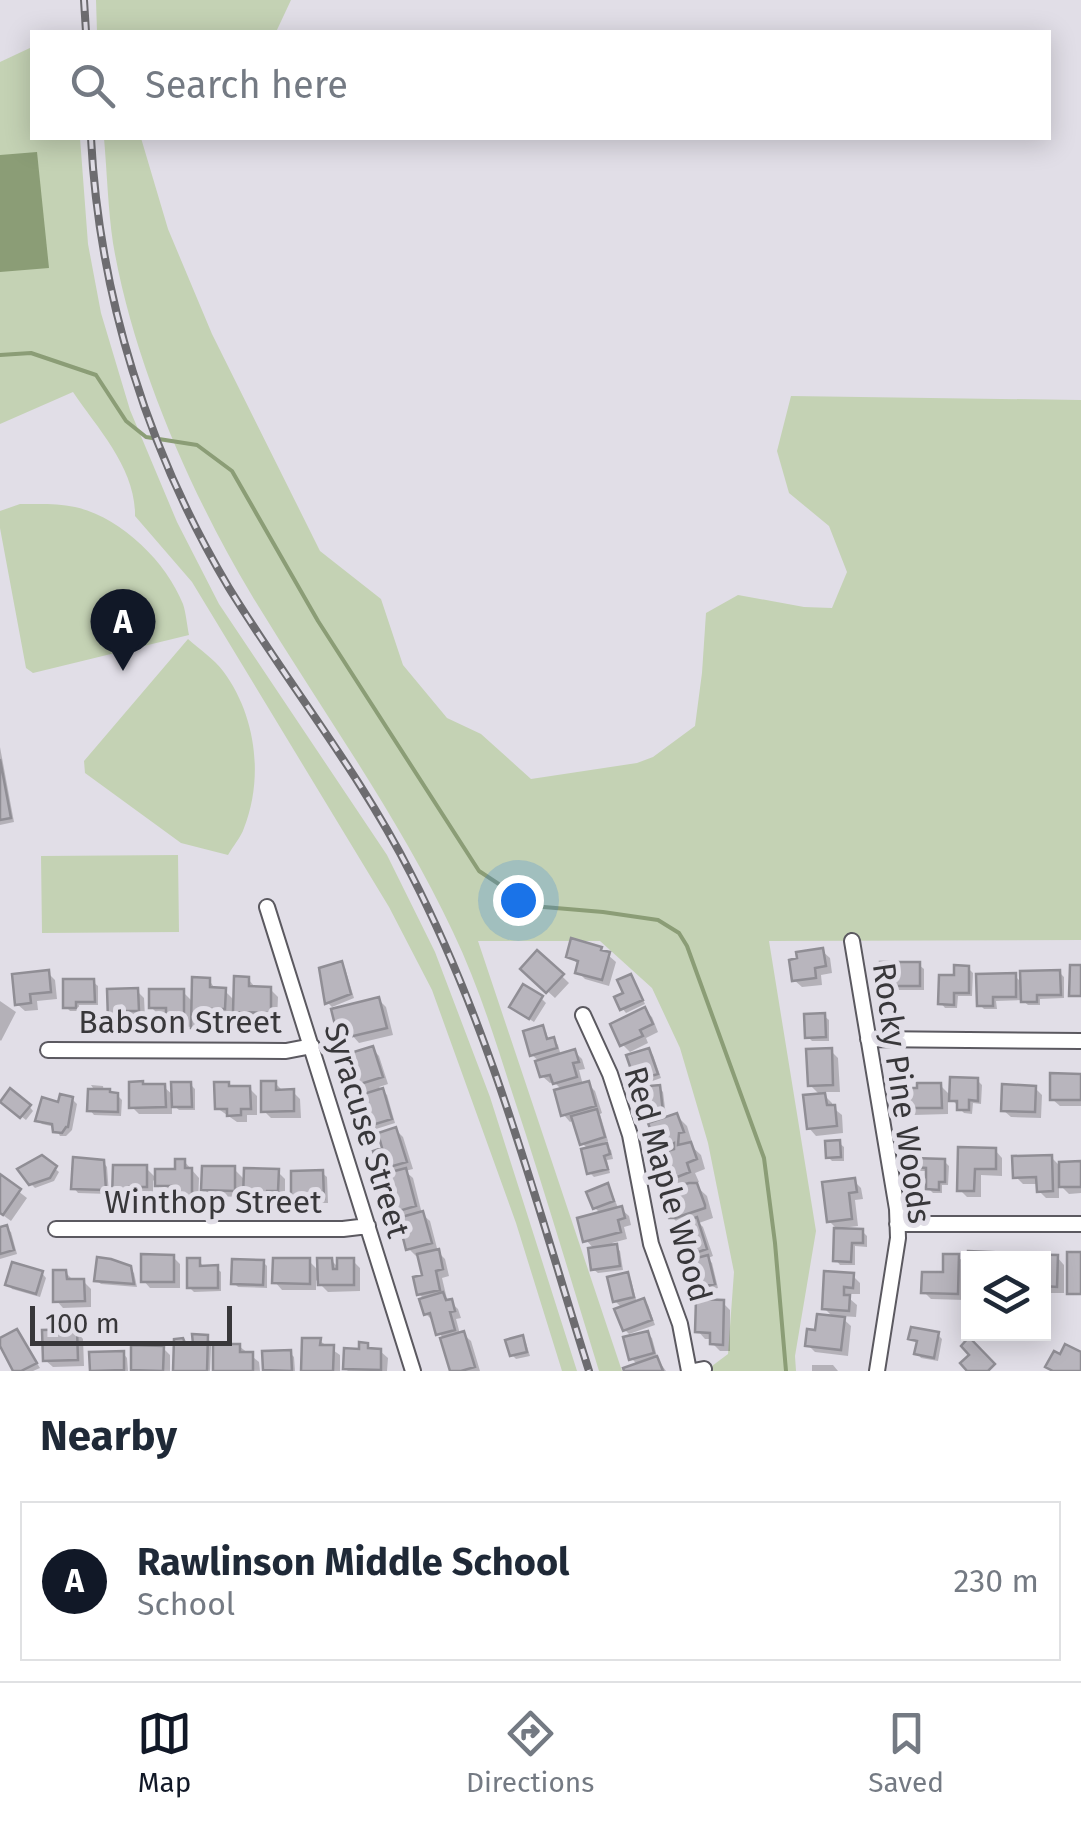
<!DOCTYPE html>
<style>
body{margin:0;font-family:"Fira Sans",sans-serif;background:#f2f2f3;color:#1f2937}
.controls{position:absolute;right:30px;bottom:30px;display:grid;overflow:hidden;border-radius:0px;box-shadow:0 5px 25px #0003}
.controls button{width:90px;height:90px;display:grid;place-items:center;padding:0;border:0;border-bottom:2px solid #e0e1e3;background:#fff;color:#1f2937;font:50px sans-serif}
.scale{position:absolute;left:30px;bottom:25px;width:202px;box-sizing:border-box;padding-left:10px;border:5px solid #38373a;border-top:0;font-size:28px;line-height:35px;white-space:nowrap;color:#38373a;-webkit-text-stroke:8px #e1dee7;paint-order:stroke}
.you{position:absolute;left:518px;top:900px;width:35px;height:35px;margin:-25px;border:8px solid #fff;border-radius:50%;background:#1a73e8;box-shadow:0 0 0 15px #1a73e833}
.badge{display:grid;place-items:center;width:65px;height:65px;border-radius:50%;background:#111827;color:#fff;font-size:32px;font-weight:700}
.pin{position:absolute;translate:-50% -82px;filter:drop-shadow(0 2px 5px #0008)}
.pin::after{content:'';position:absolute;top:52px;width:35px;height:30px;background:inherit;clip-path:polygon(0 0,100% 0,50% 100%)}
.list{margin:0;padding:0;list-style:none}
h2{display:flex;justify-content:space-between;align-items:center;height:130px;margin:0;padding:0 40px;font-size:42px}
h2 small{font-size:32px;font-weight:400;color:#747a83}
.list li{display:grid;grid-template-columns:65px 1fr auto;gap:30px;align-items:center;box-sizing:border-box;height:160px;margin:0 20px 20px;padding:0 20px;border:2px solid #e0e1e3;border-radius:0px}
.list b{display:block;font-size:38px;white-space:nowrap}
.list p{margin:0;font-size:32px;white-space:nowrap;color:#747a83}
.list em{font-size:32px;font-style:normal;color:#747a83}
.icon{flex:none;width:55px;height:55px;fill:none;stroke:currentColor;stroke-width:2;stroke-linecap:round;stroke-linejoin:round}
.map{position:relative;flex:none;width:1081px;height:1371px;overflow:hidden}
.search{position:absolute;background:#fff;box-shadow:0 5px 25px #0003;left:30px;right:30px;top:30px;height:110px;display:flex;align-items:center;gap:25px;box-sizing:border-box;padding:0 35px;border-radius:0px;color:#747a83;font-size:38px}
.sheet{height:310px;background:#fff}
nav{display:flex;justify-content:space-around;align-items:center;box-sizing:border-box;height:140px;border-top:2px solid #e0e1e3;background:#fff;font-size:28px;color:#747a83}
nav a{display:grid;justify-items:center;gap:5px}
nav .on{color:#111827}
.map>svg:first-child{display:block}
.green{fill:#c4d2b4}
.water{fill:#8b9d76}
.shadow{fill:#0003}
.lines{fill:none;stroke-linecap:round;stroke-linejoin:round}
.stream{stroke:#8b9d76;stroke-width:4}
.building{fill:#b8b5bd;stroke:#908e95;stroke-width:2.5}
.minor-casing{stroke:#5b5960;stroke-width:18}
.minor{stroke:#fff;stroke-width:14}
.rail-casing{stroke:#6d6c70;stroke-width:8}
.rail{stroke:#e1dee7;stroke-width:4;stroke-dasharray:11;stroke-linecap:butt}
.labels{text-anchor:middle;stroke-width:10;stroke-linejoin:round;paint-order:stroke}
.street-label{font-size:32px;fill:#38373a;stroke:#e1dee7}
</style>
<div class="map">
<svg width="1081" height="1371" viewBox="0 0 1081 1371">
<rect width="100%" height="100%" fill="#e1dee7"/>
<path class="green" d="M 96,0 L 291,0 L 276,32 L 97,32 Z
M 32,47 L 32,138 L 80,138 L 88,244 L 101,313 L 130,410 L 177,522 L 219,604 L 387,855 L 435,952 L 490,1097 L 577,1371 L 562,1371 L 516,1223 L 432,990 L 389,907 L 192,582 L 135,516 C 136,469 98,429 73,392 L 0,424 L 0,62 Z
M 104,138 L 141,138 L 168,229 L 212,334 L 320,551 L 381,599 L 403,665 L 447,718 L 481,734 L 531,779 L 637,763 L 653,757 L 695,726 L 702,673 L 706,613 L 738,595 L 804,607 L 832,608 L 847,572 L 829,526 L 789,493 L 777,451 L 791,396 L 1081,400 L 1081,940 L 769,941 L 816,1231 L 795,1356 L 796,1371 L 713,1371 L 712,1366 L 728,1354 L 734,1272 L 708,1143 L 680,1048 L 652,988 L 600,941 L 478,941 L 622,1371 L 599,1371 C 570,1277 542,1182 511,1089 C 494,1036 477,982 453,932 C 397,813 319,707 251,594 C 190,492 133,361 113,243 C 108,209 107,172 104,138 Z
M 20,504 C 38,504 57,503 75,507 C 120,517 166,561 183,604 C 186,613 187,625 189,635 L 33,673 L 26,668 L 0,528 L 0,511 Z
M 188,639 C 199,649 214,659 223,671 C 256,715 264,777 244,828 C 241,837 233,846 228,855 L 181,843 L 85,773 L 84,761 Z
M 178,855 L 179,932 L 42,933 L 41,856 Z"/>
<path class="water" d="M 37,152 L 49,268 L 0,272 L 0,155 Z"/>
<path class="shadow" d="M 0,747 L 14,822 L 0,825 Z
M 601,949 L 616,962 L 609,986 L 585,979 L 578,972 L 580,965 L 568,956 Z
M 822,951 L 830,958 L 832,973 L 821,975 L 822,985 L 802,987 L 794,980 Z
M 538,953 L 569,983 L 555,998 L 523,969 Z
M 341,964 L 345,968 L 354,998 L 332,1007 L 327,1002 Z
M 919,965 L 924,969 L 924,990 L 887,990 L 883,985 Z
M 968,968 L 973,973 L 972,996 L 958,996 L 957,1008 L 945,1008 L 941,1003 L 956,978 Z
M 1059,972 L 1064,977 L 1064,998 L 1040,999 L 1040,1005 L 1028,1005 L 1022,1000 L 996,1001 L 997,1009 L 984,1009 L 980,1005 L 1015,976 L 1023,984 Z
M 48,973 L 55,980 L 57,999 L 37,1001 L 38,1010 L 25,1011 L 17,1004 Z
M 631,977 L 635,982 L 645,1004 L 626,1013 L 622,1008 Z
M 248,979 L 255,987 L 270,989 L 278,997 L 277,1020 L 243,1019 L 232,1008 L 232,1015 L 214,1015 L 213,1034 L 201,1034 L 193,1027 L 176,1026 L 169,1019 L 169,1014 L 158,1014 L 151,1007 L 183,992 L 194,1003 L 209,980 L 216,990 L 224,990 L 235,1001 Z
M 93,982 L 98,986 L 98,1005 L 79,1005 L 79,1011 L 70,1011 L 66,1007 Z
M 137,991 L 144,998 L 145,1017 L 129,1018 L 129,1025 L 118,1026 L 110,1018 Z
M 541,998 L 546,1003 L 534,1022 L 517,1011 Z
M 378,999 L 386,1007 L 393,1035 L 359,1043 L 351,1034 L 346,1035 L 339,1027 Z
M 0,1001 L 16,1012 L 1,1041 L 0,1040 Z
M 644,1010 L 652,1017 L 658,1032 L 646,1038 L 648,1043 L 630,1052 L 623,1045 Z
M 824,1016 L 829,1020 L 829,1041 L 812,1041 L 808,1037 Z
M 542,1028 L 546,1032 L 549,1041 L 554,1040 L 558,1045 L 561,1056 L 575,1052 L 582,1059 L 585,1069 L 579,1070 L 583,1085 L 588,1084 L 595,1091 L 602,1113 L 600,1114 L 608,1141 L 603,1143 L 611,1150 L 613,1159 L 607,1160 L 610,1173 L 594,1177 L 590,1173 L 589,1150 L 582,1143 L 575,1120 L 570,1122 L 563,1114 L 563,1091 L 554,1082 L 550,1083 L 542,1076 L 541,1063 L 532,1055 Z
M 372,1048 L 379,1056 L 388,1084 L 379,1087 L 387,1095 L 395,1123 L 376,1129 L 371,1124 L 370,1095 L 359,1084 Z
M 648,1050 L 653,1055 L 661,1078 L 641,1085 L 637,1080 Z
M 831,1051 L 838,1058 L 840,1092 L 821,1092 L 832,1103 L 832,1107 L 842,1115 L 843,1133 L 816,1136 L 809,1128 L 821,1096 L 810,1085 Z
M 1081,1076 L 1081,1106 L 1060,1106 L 1052,1099 Z
M 977,1080 L 982,1085 L 981,1104 L 973,1103 L 972,1114 L 964,1113 L 960,1109 L 960,1104 L 956,1104 L 948,1095 L 948,1114 L 914,1115 L 907,1107 L 940,1085 L 952,1097 Z
M 275,1083 L 284,1092 L 293,1092 L 300,1099 L 301,1118 L 271,1118 L 264,1111 Z
M 190,1084 L 195,1089 L 195,1110 L 179,1110 L 172,1104 L 172,1114 L 139,1114 L 132,1107 L 164,1087 L 174,1096 Z
M 228,1084 L 233,1089 L 249,1088 L 257,1096 L 257,1115 L 247,1115 L 247,1122 L 237,1122 L 217,1108 Z
M 91,1085 L 103,1086 L 104,1092 L 117,1095 L 122,1100 L 121,1116 L 94,1115 L 90,1110 L 95,1091 Z
M 659,1087 L 663,1092 L 666,1116 L 653,1118 L 641,1098 Z
M 1035,1088 L 1042,1095 L 1041,1118 L 1011,1117 L 1003,1110 Z
M 72,1099 L 77,1104 L 72,1130 L 66,1136 L 60,1136 L 55,1127 L 42,1124 L 38,1120 Z
M 7,1105 L 29,1106 L 33,1111 L 26,1120 Z
M 677,1116 L 687,1126 L 692,1142 L 688,1143 L 701,1155 L 705,1169 L 695,1173 L 699,1182 L 694,1184 L 707,1196 L 713,1218 L 699,1223 L 703,1227 L 713,1256 L 708,1258 L 712,1263 L 718,1288 L 702,1292 L 698,1287 L 690,1264 L 683,1257 L 680,1225 L 672,1217 L 673,1182 L 666,1174 L 669,1153 L 663,1147 Z
M 396,1130 L 403,1137 L 413,1169 L 405,1171 L 413,1178 L 422,1214 L 430,1221 L 438,1252 L 445,1259 L 449,1276 L 442,1278 L 447,1299 L 458,1309 L 461,1318 L 456,1319 L 460,1334 L 463,1334 L 471,1341 L 480,1371 L 452,1371 L 442,1337 L 433,1321 L 426,1314 L 425,1300 L 419,1294 L 425,1276 L 420,1255 L 416,1256 L 409,1249 L 401,1218 L 394,1211 L 395,1194 L 389,1176 L 381,1169 L 386,1150 Z
M 839,1143 L 844,1147 L 844,1161 L 832,1161 L 828,1157 Z
M 961,1150 L 995,1150 L 1002,1158 L 1002,1176 L 981,1175 L 981,1197 L 967,1197 L 960,1190 Z
M 1051,1157 L 1058,1164 L 1081,1164 L 1081,1193 L 1069,1194 L 1059,1184 L 1059,1198 L 1046,1198 L 1039,1191 L 1039,1184 L 1023,1184 L 1016,1177 Z
M 42,1158 L 59,1172 L 54,1181 L 35,1188 L 31,1184 Z
M 184,1161 L 199,1178 L 198,1204 L 181,1204 L 174,1197 L 174,1192 L 165,1192 L 153,1180 L 153,1194 L 135,1193 L 135,1204 L 122,1204 L 115,1197 L 146,1168 L 158,1180 L 177,1171 Z
M 944,1161 L 949,1166 L 948,1185 L 942,1185 L 942,1193 L 933,1193 L 928,1188 L 929,1171 L 919,1171 L 915,1166 Z
M 103,1162 L 107,1167 L 109,1194 L 78,1193 L 74,1188 Z
M 234,1169 L 246,1181 L 278,1172 L 285,1179 L 285,1197 L 273,1197 L 273,1204 L 253,1204 L 241,1192 L 241,1197 L 211,1196 L 204,1189 Z
M 322,1173 L 327,1177 L 328,1203 L 298,1203 L 294,1198 Z
M 0,1177 L 27,1198 L 11,1221 L 0,1213 Z
M 854,1181 L 861,1188 L 863,1199 L 855,1200 L 858,1226 L 842,1228 L 842,1231 L 862,1231 L 867,1236 L 867,1247 L 855,1246 L 855,1265 L 840,1265 L 836,1260 L 836,1228 L 829,1221 Z
M 607,1186 L 611,1191 L 619,1210 L 621,1209 L 629,1216 L 631,1225 L 624,1227 L 627,1239 L 612,1243 L 620,1251 L 623,1270 L 598,1273 L 593,1269 L 595,1250 L 586,1240 L 601,1214 L 595,1208 Z
M 6,1228 L 11,1232 L 17,1254 L 0,1259 L 0,1230 Z
M 1018,1256 L 1057,1257 L 1064,1265 L 1064,1293 L 1044,1293 L 1044,1258 L 1018,1258 Z
M 173,1257 L 180,1264 L 180,1288 L 150,1288 L 143,1280 Z
M 958,1257 L 966,1264 L 965,1300 L 931,1299 L 924,1292 L 945,1275 Z
M 199,1260 L 204,1268 L 216,1268 L 221,1272 L 221,1291 L 194,1292 L 189,1287 Z
M 331,1260 L 340,1269 L 353,1261 L 360,1268 L 360,1291 L 328,1292 L 316,1280 L 316,1290 L 282,1290 L 275,1282 L 309,1261 L 320,1272 Z
M 263,1262 L 267,1266 L 267,1288 L 238,1287 L 234,1283 Z
M 129,1268 L 134,1273 L 137,1287 L 101,1284 L 96,1280 Z
M 65,1272 L 73,1280 L 83,1281 L 91,1289 L 91,1307 L 63,1308 L 56,1300 Z
M 42,1273 L 46,1278 L 40,1297 L 12,1289 L 8,1284 Z
M 627,1275 L 631,1280 L 637,1303 L 643,1301 L 648,1305 L 655,1325 L 629,1334 L 625,1330 L 623,1309 L 615,1301 Z
M 853,1276 L 860,1283 L 860,1294 L 850,1294 L 850,1299 L 857,1305 L 856,1317 L 840,1316 L 851,1326 L 848,1356 L 815,1352 L 808,1345 L 834,1318 L 824,1308 Z
M 723,1303 L 730,1310 L 730,1351 L 720,1351 L 712,1343 L 713,1339 L 705,1339 L 698,1331 Z
M 76,1331 L 83,1339 L 84,1366 L 53,1367 L 45,1360 Z
M 647,1333 L 652,1338 L 658,1360 L 666,1371 L 627,1371 L 638,1365 L 631,1358 Z
M 937,1334 L 942,1339 L 938,1361 L 921,1358 L 917,1353 L 919,1343 L 911,1338 Z
M 21,1337 L 40,1368 L 33,1371 L 16,1371 Z
M 207,1338 L 211,1342 L 211,1347 L 239,1346 L 259,1362 L 260,1371 L 216,1371 L 215,1347 L 211,1347 L 210,1371 L 176,1371 L 187,1346 L 195,1346 Z
M 522,1338 L 526,1343 L 530,1356 L 516,1359 L 512,1355 Z
M 320,1341 L 340,1355 L 340,1371 L 305,1371 Z
M 367,1345 L 373,1351 L 380,1351 L 388,1358 L 387,1371 L 348,1371 L 345,1368 Z
M 163,1348 L 170,1355 L 170,1371 L 135,1371 L 133,1369 Z
M 123,1353 L 127,1358 L 128,1371 L 92,1370 Z
M 290,1353 L 294,1357 L 295,1371 L 267,1371 L 265,1369 Z
M 812,1365 L 833,1365 L 838,1371 L 812,1371 Z"/>
<g class="lines">
<path class="stream" d="M 0,355 L 31,353 L 96,375 L 126,421 L 146,437 L 197,445 L 232,471 L 318,621 L 479,871 L 532,906 L 603,912 L 658,920 L 679,933 L 687,946 L 764,1158 L 775,1243 L 786,1371"/>
</g>
<path class="building" d="M 0,759 L 11,818 L 0,820 Z
M 571,938 L 602,947 L 601,950 L 610,952 L 602,980 L 575,973 L 578,961 L 566,957 Z
M 823,948 L 826,966 L 815,968 L 816,978 L 792,981 L 789,960 L 797,958 L 796,952 Z
M 537,950 L 564,974 L 546,993 L 520,969 Z
M 342,961 L 351,994 L 325,1004 L 319,968 Z
M 880,962 L 920,962 L 920,986 L 880,986 Z
M 954,965 L 969,966 L 969,993 L 954,993 L 954,1005 L 938,1004 L 939,975 L 954,975 Z
M 1070,965 L 1081,965 L 1081,996 L 1069,996 Z
M 49,970 L 51,992 L 30,994 L 31,1003 L 15,1005 L 12,974 Z
M 1060,970 L 1061,995 L 1037,995 L 1037,1002 L 1021,1002 L 1020,971 Z
M 1016,973 L 1016,997 L 993,997 L 993,1006 L 977,1006 L 976,974 Z
M 631,974 L 643,1000 L 620,1010 L 614,997 L 623,993 L 617,980 Z
M 234,976 L 249,977 L 249,986 L 271,987 L 271,1013 L 233,1012 Z
M 192,977 L 210,978 L 210,987 L 226,988 L 225,1009 L 207,1009 L 207,1028 L 191,1028 Z
M 63,979 L 94,979 L 95,1002 L 76,1002 L 76,1008 L 63,1008 Z
M 523,984 L 543,996 L 529,1019 L 509,1007 Z
M 138,988 L 139,1011 L 123,1011 L 123,1019 L 108,1020 L 107,989 Z
M 149,989 L 184,989 L 184,1020 L 166,1020 L 166,1008 L 149,1008 Z
M 379,997 L 387,1028 L 349,1037 L 347,1026 L 336,1029 L 331,1009 Z
M 645,1007 L 653,1024 L 640,1030 L 643,1036 L 620,1046 L 610,1024 Z
M 825,1013 L 826,1037 L 805,1038 L 804,1014 Z
M 543,1025 L 547,1039 L 554,1037 L 557,1048 L 530,1056 L 523,1031 Z
M 373,1046 L 383,1077 L 357,1085 L 347,1054 Z
M 649,1048 L 658,1074 L 635,1081 L 626,1055 Z
M 832,1048 L 833,1085 L 808,1086 L 806,1049 Z
M 575,1049 L 579,1062 L 573,1063 L 577,1077 L 553,1084 L 550,1075 L 540,1077 L 535,1061 Z
M 1050,1073 L 1081,1074 L 1081,1100 L 1050,1100 Z
M 950,1077 L 978,1078 L 978,1101 L 969,1100 L 969,1110 L 957,1110 L 957,1101 L 949,1101 Z
M 143,1081 L 143,1084 L 165,1084 L 166,1107 L 129,1108 L 129,1082 Z
M 261,1081 L 276,1081 L 276,1090 L 294,1089 L 294,1111 L 261,1112 Z
M 589,1081 L 596,1106 L 561,1116 L 554,1090 Z
M 171,1082 L 191,1082 L 192,1107 L 172,1107 Z
M 214,1082 L 229,1082 L 229,1086 L 250,1086 L 251,1109 L 241,1109 L 241,1115 L 227,1116 L 227,1109 L 215,1109 Z
M 917,1083 L 941,1083 L 942,1108 L 904,1108 L 904,1088 L 917,1088 Z
M 1002,1084 L 1036,1086 L 1035,1112 L 1001,1111 Z
M 660,1085 L 663,1112 L 646,1114 L 644,1098 L 639,1099 L 638,1087 Z
M 10,1088 L 31,1105 L 20,1118 L 0,1102 Z
M 383,1088 L 392,1119 L 369,1126 L 360,1095 Z
M 88,1089 L 110,1089 L 110,1092 L 118,1093 L 118,1112 L 87,1111 Z
M 825,1093 L 827,1105 L 835,1105 L 837,1126 L 807,1129 L 803,1095 Z
M 60,1094 L 73,1097 L 68,1127 L 66,1127 L 62,1133 L 53,1132 L 52,1124 L 35,1121 L 42,1097 L 58,1102 Z
M 597,1109 L 605,1137 L 580,1145 L 571,1116 Z
M 677,1113 L 684,1132 L 679,1133 L 678,1145 L 691,1142 L 697,1159 L 687,1163 L 690,1172 L 672,1179 L 675,1187 L 689,1183 L 697,1183 L 705,1205 L 705,1208 L 675,1218 L 669,1218 L 666,1208 L 671,1180 L 669,1176 L 663,1175 L 658,1154 L 674,1149 L 674,1143 L 661,1148 L 657,1138 L 653,1137 L 648,1123 Z
M 396,1127 L 407,1162 L 379,1170 L 373,1151 L 382,1148 L 378,1133 Z
M 840,1140 L 841,1157 L 826,1158 L 825,1141 Z
M 607,1143 L 610,1154 L 604,1156 L 608,1169 L 587,1174 L 581,1149 Z
M 958,1147 L 996,1148 L 996,1169 L 975,1169 L 974,1191 L 957,1191 Z
M 42,1155 L 57,1166 L 50,1178 L 29,1185 L 17,1169 Z
M 1052,1155 L 1053,1191 L 1037,1192 L 1036,1177 L 1013,1178 L 1012,1156 Z
M 73,1157 L 104,1160 L 106,1190 L 71,1189 Z
M 913,1158 L 945,1159 L 945,1182 L 939,1182 L 939,1190 L 926,1189 L 926,1168 L 912,1167 Z
M 175,1159 L 185,1159 L 185,1168 L 192,1168 L 192,1198 L 172,1198 L 172,1186 L 155,1186 L 155,1169 L 175,1169 Z
M 1081,1161 L 1081,1187 L 1059,1187 L 1059,1162 Z
M 113,1165 L 147,1165 L 147,1187 L 129,1187 L 128,1198 L 112,1198 Z
M 202,1166 L 235,1166 L 235,1191 L 201,1190 Z
M 244,1168 L 279,1169 L 278,1191 L 267,1191 L 266,1198 L 243,1198 Z
M 406,1168 L 416,1206 L 392,1213 L 387,1194 L 392,1192 L 387,1173 Z
M 323,1170 L 324,1199 L 291,1199 L 291,1171 Z
M 0,1174 L 21,1189 L 3,1215 L 0,1213 Z
M 855,1178 L 857,1192 L 849,1193 L 852,1219 L 827,1222 L 822,1182 Z
M 608,1183 L 614,1201 L 593,1209 L 586,1192 Z
M 622,1206 L 625,1218 L 618,1220 L 621,1232 L 583,1242 L 577,1218 Z
M 423,1211 L 432,1243 L 406,1250 L 398,1218 Z
M 697,1217 L 707,1249 L 681,1258 L 670,1226 Z
M 7,1225 L 14,1250 L 0,1254 L 0,1227 Z
M 834,1228 L 863,1229 L 863,1243 L 852,1243 L 851,1262 L 833,1261 Z
M 617,1244 L 620,1266 L 591,1270 L 588,1248 Z
M 439,1249 L 443,1269 L 436,1271 L 440,1290 L 417,1295 L 413,1277 L 422,1275 L 417,1254 Z
M 968,1251 L 1011,1253 L 1011,1258 L 968,1258 L 968,1263 Z
M 1067,1252 L 1081,1252 L 1081,1294 L 1067,1294 Z
M 141,1254 L 174,1255 L 174,1282 L 141,1282 Z
M 943,1254 L 959,1254 L 958,1294 L 921,1293 L 922,1272 L 943,1272 Z
M 1016,1254 L 1058,1255 L 1057,1287 L 1044,1286 L 1044,1258 L 1016,1258 Z
M 708,1255 L 715,1284 L 696,1288 L 689,1260 Z
M 97,1257 L 111,1259 L 131,1266 L 134,1284 L 94,1281 Z
M 187,1258 L 200,1258 L 200,1266 L 218,1265 L 218,1288 L 187,1288 Z
M 273,1258 L 310,1258 L 310,1284 L 272,1283 Z
M 317,1258 L 332,1258 L 333,1269 L 337,1269 L 337,1258 L 354,1258 L 354,1285 L 318,1285 Z
M 232,1259 L 264,1260 L 263,1285 L 231,1284 Z
M 12,1262 L 43,1271 L 36,1294 L 5,1285 Z
M 53,1270 L 66,1270 L 67,1279 L 84,1279 L 85,1301 L 53,1302 Z
M 824,1271 L 854,1273 L 853,1288 L 844,1287 L 844,1295 L 850,1295 L 849,1311 L 822,1309 Z
M 628,1272 L 634,1297 L 613,1302 L 607,1277 Z
M 443,1292 L 446,1300 L 452,1299 L 455,1311 L 450,1312 L 455,1330 L 436,1335 L 430,1313 L 424,1315 L 419,1299 Z
M 644,1298 L 652,1320 L 623,1331 L 614,1309 Z
M 696,1299 L 724,1300 L 723,1345 L 710,1344 L 710,1333 L 695,1332 Z
M 817,1314 L 845,1317 L 841,1350 L 805,1346 L 807,1329 L 815,1330 Z
M 911,1327 L 939,1332 L 934,1358 L 914,1354 L 917,1341 L 908,1339 Z
M 17,1329 L 37,1363 L 21,1371 L 13,1371 L 0,1346 L 0,1338 Z
M 77,1329 L 78,1360 L 43,1361 L 42,1330 Z
M 464,1331 L 475,1367 L 461,1371 L 450,1371 L 440,1338 Z
M 648,1331 L 654,1353 L 629,1360 L 623,1337 Z
M 192,1334 L 208,1335 L 207,1371 L 173,1371 L 174,1339 L 183,1338 L 185,1343 L 193,1344 Z
M 523,1335 L 527,1352 L 510,1356 L 505,1340 Z
M 969,1337 L 995,1364 L 988,1371 L 967,1371 L 960,1363 L 969,1355 L 961,1346 Z
M 302,1338 L 321,1338 L 320,1345 L 334,1345 L 333,1371 L 301,1371 Z
M 359,1342 L 368,1343 L 368,1348 L 381,1349 L 381,1370 L 343,1369 L 344,1348 L 359,1349 Z
M 213,1344 L 240,1344 L 240,1352 L 253,1352 L 253,1371 L 213,1371 Z
M 1065,1344 L 1081,1352 L 1081,1371 L 1053,1371 L 1045,1367 L 1054,1351 L 1060,1354 Z
M 131,1345 L 164,1346 L 163,1371 L 131,1370 Z
M 291,1350 L 292,1371 L 263,1370 L 262,1351 Z
M 124,1351 L 124,1370 L 90,1371 L 89,1352 Z
M 657,1356 L 663,1371 L 624,1371 L 623,1368 Z"/>
<g class="lines">
<defs>
<path id="minor" d="M 267,907 L 413,1371
M 852,941 L 897,1209 L 898,1238 L 877,1371
M 583,1015 L 610,1074 L 630,1135 L 651,1244 L 680,1324 L 689,1371
M 868,1039 L 1081,1041
M 48,1050 L 286,1051 L 312,1046
M 897,1224 L 1081,1224
M 56,1229 L 343,1229 L 368,1226
M 694,1371 L 704,1369"/>
</defs>
<use href="#minor" class="minor-casing"/>
<use href="#minor" class="minor"/>
<defs>
<path id="rail" d="M 84,0 L 86,32
M 91,138 C 99,295 148,452 229,588 C 288,684 360,773 411,874 C 492,1031 536,1203 589,1371"/>
</defs>
<use href="#rail" class="rail-casing"/>
<use href="#rail" class="rail"/>
</g>
<g class="labels">
<g class="street-label">
<text x="180" y="1033">Babson Street</text>
<text transform="translate(902 1093) rotate(82)" y="11">Rocky Pine Woods</text>
<text transform="translate(367 1130) rotate(73)" y="11">Syracuse Street</text>
<text transform="translate(668 1184) rotate(74)" y="11">Red Maple Wood</text>
<text x="213" y="1213">Winthop Street</text>
</g>
</g>
</svg>
<div class="controls">
<button><svg class="icon" aria-label="layers" viewBox="0 0 24 24"><path d="M12 4l9 5-9 5-9-5zM3 14l9 5 9-5"/></svg></button>
</div>
<div class="scale">100 m</div>
<div class="you"></div>
<div class="pin badge" style="left:123px;top:671px">A</div>
<div class="search"><svg class="icon" aria-label="search" viewBox="0 0 24 24"><circle cx="10" cy="10" r="6"/><path d="M15 15l6 6"/></svg>Search here</div>
</div>
<section class="sheet">
<h2>Nearby<small></small></h2>
<ul class="list">
<li><span class="badge">A</span><div><b>Rawlinson Middle School</b><p>School</p></div><em>230 m</em></li>
</ul>
</section>
<nav>
<a class="on"><svg class="icon" aria-label="map" viewBox="0 0 24 24"><path d="M3 6l6-2 6 2 6-2v14l-6 2-6-2-6 2zM9 4v14M15 6v14"/></svg>Map</a>
<a><svg class="icon" aria-label="directions" viewBox="0 0 24 24"><path d="M12 3l9 9-9 9-9-9zM9 14v-3h6M13 9l2 2-2 2"/></svg>Directions</a>
<a><svg class="icon" aria-label="saved" viewBox="0 0 24 24"><path d="M7 4h10v16l-5-4-5 4z"/></svg>Saved</a>
</nav>
